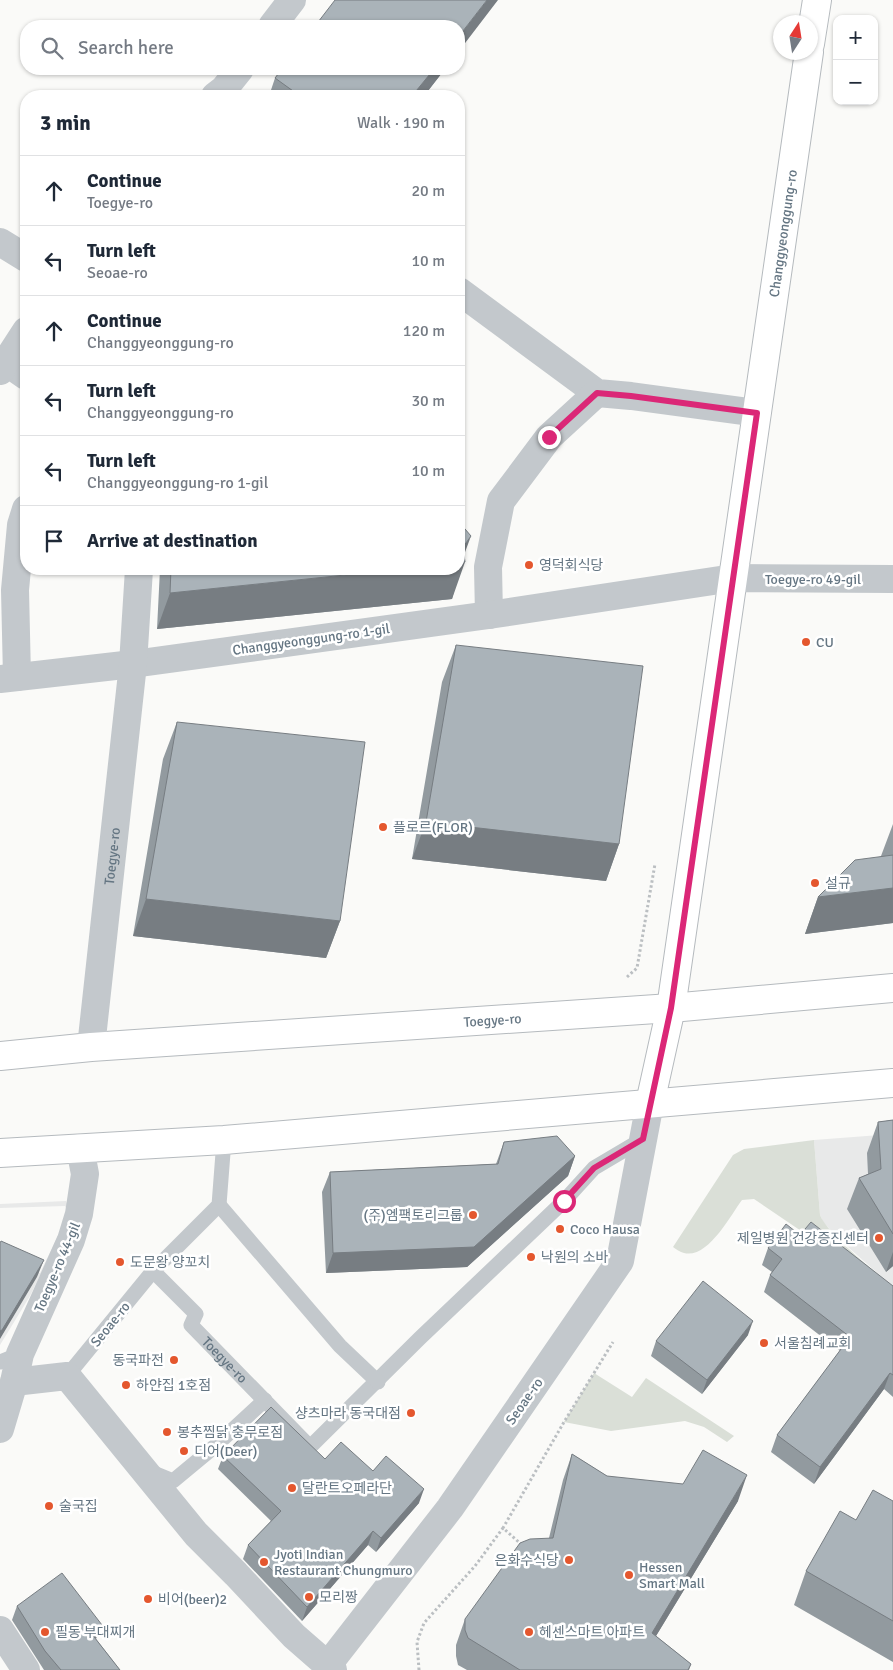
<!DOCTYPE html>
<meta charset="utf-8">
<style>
body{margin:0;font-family:Signika,"Noto Sans KR",sans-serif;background:#f2f2f3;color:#1f2937}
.controls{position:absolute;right:15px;top:15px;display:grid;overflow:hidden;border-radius:10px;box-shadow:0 1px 4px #0004}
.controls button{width:45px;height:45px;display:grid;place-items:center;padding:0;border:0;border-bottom:1px solid #e0e1e3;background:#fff;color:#1f2937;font:25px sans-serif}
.compass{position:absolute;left:773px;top:15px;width:45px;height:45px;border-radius:50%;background:#fff;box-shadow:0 1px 4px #0004;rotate:12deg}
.stop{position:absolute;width:15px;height:15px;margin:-11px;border:4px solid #db2777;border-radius:50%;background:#fff}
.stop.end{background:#db2777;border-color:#fff;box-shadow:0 1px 5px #0008}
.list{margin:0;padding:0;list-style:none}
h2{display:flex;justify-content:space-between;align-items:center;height:65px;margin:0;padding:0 20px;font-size:21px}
h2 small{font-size:16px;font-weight:400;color:#747a83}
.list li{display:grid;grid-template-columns:32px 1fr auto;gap:15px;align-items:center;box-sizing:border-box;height:70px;padding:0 20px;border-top:1px solid #e0e1e3}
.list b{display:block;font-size:19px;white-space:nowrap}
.list p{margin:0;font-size:16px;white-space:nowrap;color:#747a83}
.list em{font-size:16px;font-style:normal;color:#747a83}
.icon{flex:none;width:28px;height:28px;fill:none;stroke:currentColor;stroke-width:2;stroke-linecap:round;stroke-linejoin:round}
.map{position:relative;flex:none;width:893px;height:1670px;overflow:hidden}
.search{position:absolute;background:#fff;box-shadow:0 1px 4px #0004;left:20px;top:20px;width:445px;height:55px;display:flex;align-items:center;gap:12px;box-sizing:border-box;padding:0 18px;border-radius:20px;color:#747a83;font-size:19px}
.panel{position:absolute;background:#fff;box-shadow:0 1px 4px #0004;left:20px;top:90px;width:445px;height:485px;border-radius:20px}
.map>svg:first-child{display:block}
.built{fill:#e8e9e9}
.green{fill:#dadfd7}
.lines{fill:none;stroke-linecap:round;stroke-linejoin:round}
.primary-casing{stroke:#b5babe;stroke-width:30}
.path{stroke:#bbbfc2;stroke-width:3;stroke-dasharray:2.5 2.5;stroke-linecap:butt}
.service{stroke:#c3c8cc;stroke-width:15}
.minor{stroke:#c3c8cc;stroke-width:28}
.tertiary{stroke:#c3c8cc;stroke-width:28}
.primary{stroke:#fff;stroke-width:28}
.wall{fill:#929a9f}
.shaded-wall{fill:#777d82}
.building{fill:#aab3b9;stroke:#777d82}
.route{stroke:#db2777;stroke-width:6}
.poi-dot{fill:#e4572e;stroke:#fff;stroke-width:2}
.labels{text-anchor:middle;stroke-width:5;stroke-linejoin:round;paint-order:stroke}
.street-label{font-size:14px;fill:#657683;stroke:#fff}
.poi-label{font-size:14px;fill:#657683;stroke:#fff;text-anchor:start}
</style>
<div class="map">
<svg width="893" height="1670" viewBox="0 0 893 1670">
<rect width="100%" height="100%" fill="#fafaf8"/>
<path class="built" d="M 893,1134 L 893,1287 L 840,1240 L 823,1222 L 820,1215 L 814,1140 Z
M 66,1201 L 71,1213 L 30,1296 L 0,1345 L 0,1339 L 37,1277 L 0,1260 L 0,1255 L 40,1273 L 69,1213 L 65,1206 L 0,1208 L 0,1204 Z"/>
<path class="green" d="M 814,1140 L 820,1215 C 828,1235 875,1271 893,1287 L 813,1239 L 754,1199 L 742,1200 C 730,1216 708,1259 684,1253 C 680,1252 676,1249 673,1247 L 733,1155 L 744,1149 Z
M 594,1373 L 632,1397 L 646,1378 L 734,1436 L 727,1442 L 704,1427 L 685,1421 L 611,1431 L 564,1422 Z"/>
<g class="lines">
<defs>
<g id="primary">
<path d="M 810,44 L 817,0"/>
<path id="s3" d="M 0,1056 L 91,1047 L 671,1008 L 893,988"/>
<path id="s4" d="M 650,1103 L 671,1008 L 809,52"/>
<path d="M 0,1153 L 224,1140 L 893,1083"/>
</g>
</defs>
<use href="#primary" class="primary-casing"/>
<path class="path" d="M 627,977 L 637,968 L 655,864
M 522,1545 L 503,1528 L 564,1422 L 613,1342
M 419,1670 L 417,1642 L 424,1623 L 475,1566 L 503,1528"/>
<g class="service">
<path id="s1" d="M 224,1140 L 219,1205 L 153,1271 L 196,1314 L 191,1325 L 310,1447 L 420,1338 L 564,1201 L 594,1168 L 643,1139"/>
<path d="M 219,1205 L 340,1346 L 378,1382"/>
<path d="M 0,1362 L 20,1354"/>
<path d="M 67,1376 L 153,1271"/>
<path d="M 151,1472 L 173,1481 L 214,1447 L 265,1400"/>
</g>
<g class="minor">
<path d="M 272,26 L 292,0"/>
<path d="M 215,96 L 224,89 L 240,69"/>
<path d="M 0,242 L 26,258"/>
<path d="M 459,291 L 597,393 L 631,396 L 757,413"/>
<path d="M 6,362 L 26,376"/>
<path d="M 0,371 L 26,331"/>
<path d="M 489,615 L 488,567 L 501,501 L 549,437 L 597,393"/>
<path d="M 17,677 L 15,590 L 21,525 L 26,509"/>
<path d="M 0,679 L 133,664 L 489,615 L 733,578 L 893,579"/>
<path id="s2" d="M 91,1047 L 133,664 L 139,569"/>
<path d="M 14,1382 L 67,1376 L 196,1534 L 236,1574 L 294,1636 L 333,1670"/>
<path d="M 0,1429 L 14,1382 L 20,1354 L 71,1240 L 79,1214 L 85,1174 L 80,1148"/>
<path d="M 0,1630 L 26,1670"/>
</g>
<path class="tertiary" d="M 327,1666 L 450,1508 L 620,1261 L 650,1103"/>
<use href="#primary" class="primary"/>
</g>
<path class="wall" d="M 282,69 L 445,69 L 424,96 L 269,96 L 275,78 Z
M 464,554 L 452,599 L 157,629 L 160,569 L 459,569 Z
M 456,645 L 619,844 L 606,881 L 412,859 L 442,682 Z
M 177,722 L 340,921 L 326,958 L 133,936 L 163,759 Z
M 893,824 L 893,923 L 805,934 L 818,897 L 881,856 Z
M 893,1120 L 893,1266 L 886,1272 L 847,1209 L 859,1178 L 868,1174 L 867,1153 L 878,1122 Z
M 504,1142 L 575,1156 L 568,1176 L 467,1267 L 326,1273 L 322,1192 L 330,1172 L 496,1164 Z
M 800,1235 L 893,1286 L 893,1397 L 884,1389 L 814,1484 L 771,1452 L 777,1435 L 840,1351 L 764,1292 L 770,1275 L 772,1272 L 762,1265 L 768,1248 Z
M 748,1335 L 702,1394 L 651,1356 L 656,1341 Z
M 572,1454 L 607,1476 L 738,1501 L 656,1636 L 691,1664 L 689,1670 L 467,1670 L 458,1665 L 456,1656 L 456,1645 L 465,1619 L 549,1538 L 563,1480 Z
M 223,1456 L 325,1459 L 373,1471 L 419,1503 L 376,1552 L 368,1545 L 302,1621 L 243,1559 L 248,1545 L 271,1521 L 218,1469 Z
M 893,1501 L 893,1662 L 794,1605 L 806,1571 L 856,1520 Z
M 17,1606 L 96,1639 L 120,1670 L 44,1670 L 12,1620 Z"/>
<path class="shaded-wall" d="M 487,0 L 498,0 L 459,51 L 459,36 Z
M 434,69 L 445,69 L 424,96 L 412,96 Z
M 471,536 L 461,563 L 465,562 L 452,599 L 157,629 L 170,593 L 404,569 L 459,569 L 459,559 L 463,547 Z
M 426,822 L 619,844 L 606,881 L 412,859 Z
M 893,888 L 893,923 L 805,934 L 818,897 Z
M 146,899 L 340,921 L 326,958 L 133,936 Z
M 575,1156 L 568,1176 L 467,1267 L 326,1273 L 333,1253 Z
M 893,1252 L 893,1266 L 886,1272 Z
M 44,1260 L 37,1277 L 0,1339 L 0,1331 Z
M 753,1321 L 748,1335 L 702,1394 L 707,1380 Z
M 890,1373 L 884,1389 L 814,1484 L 820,1467 Z
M 747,1475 L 738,1501 L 642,1659 L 652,1633 Z
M 424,1489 L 419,1503 L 376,1552 L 381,1538 Z
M 373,1531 L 368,1545 L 302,1621 L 307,1607 Z
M 102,1625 L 96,1639 L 91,1633 Z"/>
<path class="building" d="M 335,0 L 487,0 L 459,36 L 459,26 L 315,26 Z
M 282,69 L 434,69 L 412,96 L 300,96 L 275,78 Z
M 459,522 L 471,536 L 463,547 L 465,562 L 459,563 Z
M 171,569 L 404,569 L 170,593 Z
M 456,645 L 643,666 L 619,844 L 426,822 Z
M 177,722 L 365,742 L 340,921 L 146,899 Z
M 893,855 L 893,888 L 818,897 L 855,860 Z
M 893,1120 L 893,1234 L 859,1178 L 881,1169 L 878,1122 Z
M 557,1136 L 575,1156 L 474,1247 L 333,1253 L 330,1172 L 498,1164 L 504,1142 Z
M 811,1222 L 893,1286 L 893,1375 L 890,1373 L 820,1467 L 777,1435 L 850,1337 L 770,1275 L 782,1259 L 768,1248 L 786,1224 L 800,1235 Z
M 1,1241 L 44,1260 L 2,1330 L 0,1331 L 0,1243 Z
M 703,1281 L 753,1321 L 707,1380 L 656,1341 Z
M 271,1407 L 325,1459 L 341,1442 L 373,1471 L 386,1456 L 424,1489 L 381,1538 L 373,1531 L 307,1607 L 248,1545 L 281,1511 L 223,1456 Z
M 703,1450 L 747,1475 L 652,1633 L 691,1664 L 688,1670 L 520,1670 L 468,1638 L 465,1630 L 465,1619 L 520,1543 L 530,1539 L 553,1538 L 572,1454 L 607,1476 L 683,1484 Z
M 873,1490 L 893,1501 L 893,1621 L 806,1571 L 840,1511 L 856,1520 Z
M 62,1573 L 102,1625 L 91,1633 L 120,1670 L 61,1670 L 45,1651 L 17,1606 Z"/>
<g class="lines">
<path class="route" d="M 549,437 L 597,393 L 631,396 L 757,413 L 671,1008 L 643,1139 L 594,1168 L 564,1201"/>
</g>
<g class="poi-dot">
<circle cx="529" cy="565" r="5"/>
<circle cx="806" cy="642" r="5"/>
<circle cx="383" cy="827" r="5"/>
<circle cx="815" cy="883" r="5"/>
<circle cx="473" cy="1215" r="5"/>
<circle cx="560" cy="1229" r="5"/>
<circle cx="879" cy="1238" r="5"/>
<circle cx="531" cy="1257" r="5"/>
<circle cx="120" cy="1262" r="5"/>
<circle cx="764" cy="1343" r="5"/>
<circle cx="174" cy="1360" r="5"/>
<circle cx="126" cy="1385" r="5"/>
<circle cx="411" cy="1413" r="5"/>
<circle cx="167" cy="1432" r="5"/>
<circle cx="184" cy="1451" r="5"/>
<circle cx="292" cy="1488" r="5"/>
<circle cx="49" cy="1506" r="5"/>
<circle cx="569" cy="1560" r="5"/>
<circle cx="264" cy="1562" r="5"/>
<circle cx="629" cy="1575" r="5"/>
<circle cx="309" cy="1597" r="5"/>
<circle cx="148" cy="1599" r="5"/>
<circle cx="45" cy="1632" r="5"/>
<circle cx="529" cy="1632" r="5"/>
</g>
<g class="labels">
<g class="street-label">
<text dy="5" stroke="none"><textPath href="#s4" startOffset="880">Changgyeonggung-ro</textPath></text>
<text x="813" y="584">Toegye-ro 49-gil</text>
<text transform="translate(311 639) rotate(-8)" y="5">Changgyeonggung-ro 1-gil</text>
<text dy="5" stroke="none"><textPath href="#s2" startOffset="192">Toegye-ro</textPath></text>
<text dy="5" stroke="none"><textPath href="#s3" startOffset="494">Toegye-ro</textPath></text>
<text transform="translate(57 1267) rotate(-67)" y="5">Toegye-ro 44-gil</text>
<text transform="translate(110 1324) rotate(-51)" y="5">Seoae-ro</text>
<text dy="5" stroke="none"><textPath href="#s1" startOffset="280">Toegye-ro</textPath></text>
<text transform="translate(524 1401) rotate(-55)" y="5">Seoae-ro</text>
</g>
<g class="poi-label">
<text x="539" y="570">영덕회식당</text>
<text x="816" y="647">CU</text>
<text x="393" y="832">플로르(FLOR)</text>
<text x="825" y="888">설규</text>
<text x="463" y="1220" text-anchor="end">(주)엠팩토리그룹</text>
<text x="570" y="1234">Coco Hausa</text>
<text x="869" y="1243" text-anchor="end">제일병원 건강증진센터</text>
<text x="541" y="1262">낙원의 소바</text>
<text x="130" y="1267">도문왕 양꼬치</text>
<text x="774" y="1348">서울침례교회</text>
<text x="164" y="1365" text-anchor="end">동국파전</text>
<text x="136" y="1390">하얀집 1호점</text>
<text x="401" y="1418" text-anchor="end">샹츠마라 동국대점</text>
<text x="177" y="1437">봉추찜닭 충무로점</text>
<text x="194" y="1456">디어(Deer)</text>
<text x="302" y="1493">달란트오페라단</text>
<text x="59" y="1511">술국집</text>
<text x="274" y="1559">Jyoti Indian<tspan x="274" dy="16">Restaurant Chungmuro</tspan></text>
<text x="559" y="1565" text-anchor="end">은화수식당</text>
<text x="639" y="1572">Hessen<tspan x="639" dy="16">Smart Mall</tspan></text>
<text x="319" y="1602">모리짱</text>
<text x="158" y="1604">비어(beer)2</text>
<text x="55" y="1637">필동 부대찌개</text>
<text x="539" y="1637">헤센스마트 아파트</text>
</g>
</g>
</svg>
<div class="controls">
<button>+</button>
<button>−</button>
</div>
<svg class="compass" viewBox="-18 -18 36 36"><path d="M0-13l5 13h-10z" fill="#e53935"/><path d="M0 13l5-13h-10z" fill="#747a83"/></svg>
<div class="stop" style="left:564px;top:1201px"></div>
<div class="stop end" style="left:549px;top:437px"></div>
<div class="search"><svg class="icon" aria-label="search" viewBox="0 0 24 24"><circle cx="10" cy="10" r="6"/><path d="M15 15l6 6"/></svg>Search here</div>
<section class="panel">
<h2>3 min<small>Walk · 190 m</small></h2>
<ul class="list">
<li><svg class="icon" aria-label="ahead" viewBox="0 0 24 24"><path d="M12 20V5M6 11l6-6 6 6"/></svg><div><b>Continue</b><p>Toegye-ro</p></div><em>20 m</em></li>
<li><svg class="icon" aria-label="left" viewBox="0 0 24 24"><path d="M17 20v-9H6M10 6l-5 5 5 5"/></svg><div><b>Turn left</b><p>Seoae-ro</p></div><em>10 m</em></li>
<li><svg class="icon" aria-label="ahead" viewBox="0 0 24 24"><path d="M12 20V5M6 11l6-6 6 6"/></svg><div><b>Continue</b><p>Changgyeonggung-ro</p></div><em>120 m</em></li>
<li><svg class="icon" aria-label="left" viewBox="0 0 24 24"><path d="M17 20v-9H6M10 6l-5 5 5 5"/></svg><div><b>Turn left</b><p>Changgyeonggung-ro</p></div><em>30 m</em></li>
<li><svg class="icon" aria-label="left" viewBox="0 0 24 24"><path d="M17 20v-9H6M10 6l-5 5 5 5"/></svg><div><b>Turn left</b><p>Changgyeonggung-ro 1-gil</p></div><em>10 m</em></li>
<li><svg class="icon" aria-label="arrive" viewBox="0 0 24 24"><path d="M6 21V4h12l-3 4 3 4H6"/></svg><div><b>Arrive at destination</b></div></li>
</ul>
</section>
</div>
